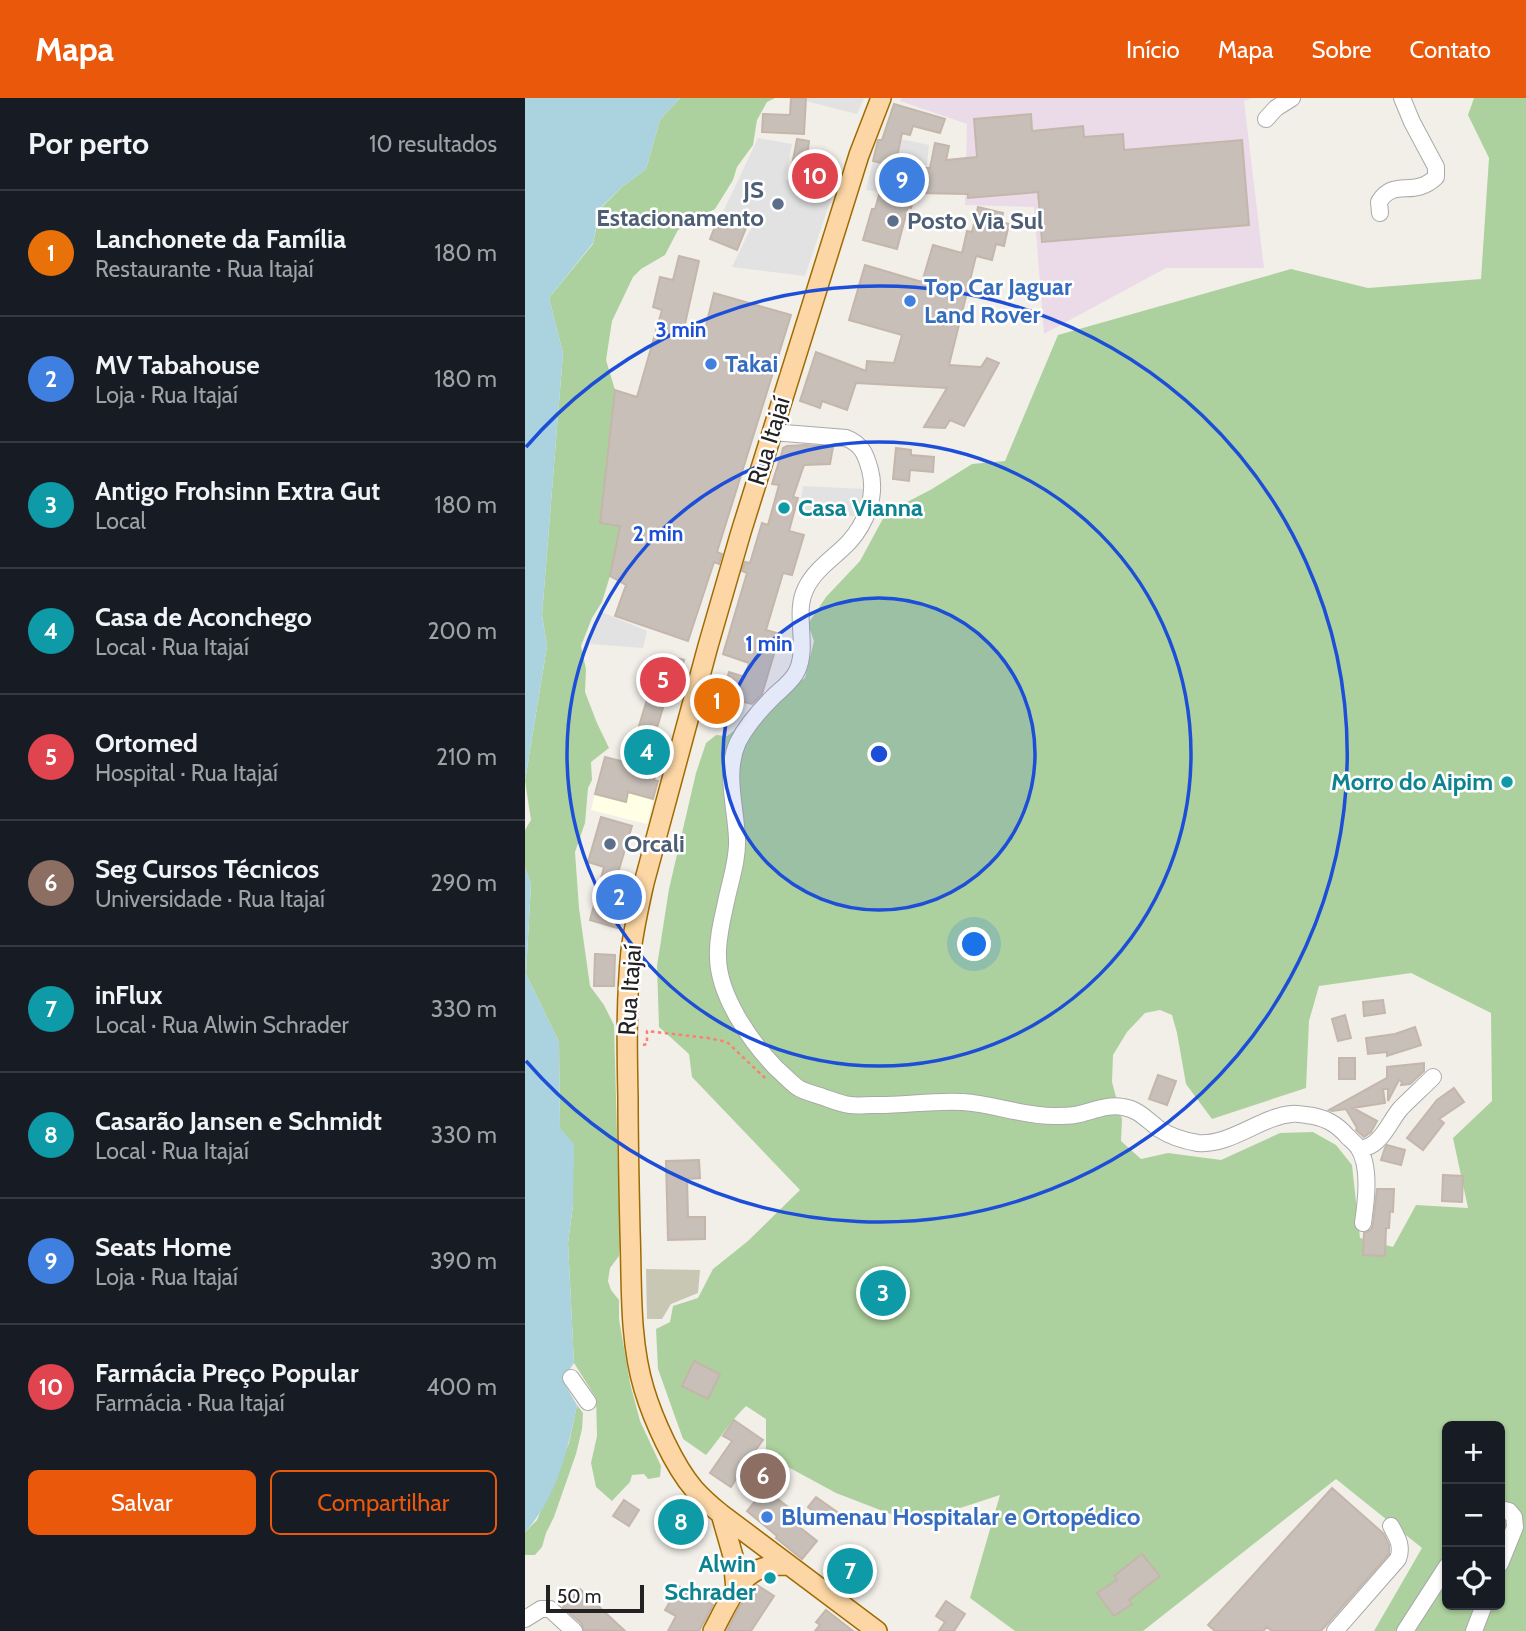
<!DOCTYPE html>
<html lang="pt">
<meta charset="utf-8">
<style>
body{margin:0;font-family:Cabin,sans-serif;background:#242831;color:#f1f3f6}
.controls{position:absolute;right:21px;bottom:21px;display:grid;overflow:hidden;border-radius:10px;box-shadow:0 2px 5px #0004}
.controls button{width:63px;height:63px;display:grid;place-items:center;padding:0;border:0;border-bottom:2px solid #363941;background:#171b24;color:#f1f3f6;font:35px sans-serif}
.scale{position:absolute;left:21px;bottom:18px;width:98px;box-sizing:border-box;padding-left:7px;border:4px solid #222;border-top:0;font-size:19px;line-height:24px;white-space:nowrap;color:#222;-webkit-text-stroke:5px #fff;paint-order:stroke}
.you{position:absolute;left:450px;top:847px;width:24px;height:24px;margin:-18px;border:5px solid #fff;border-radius:50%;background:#1a73e8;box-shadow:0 0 0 10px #1a73e833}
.badge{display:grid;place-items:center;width:46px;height:46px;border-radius:50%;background:#ea580c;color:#fff;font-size:23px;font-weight:700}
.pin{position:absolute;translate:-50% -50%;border:4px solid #fff;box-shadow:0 2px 7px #0006}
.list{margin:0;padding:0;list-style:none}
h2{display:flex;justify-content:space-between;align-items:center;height:91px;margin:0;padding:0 28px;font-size:30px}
h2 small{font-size:23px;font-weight:400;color:#9ea1a6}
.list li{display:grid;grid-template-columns:46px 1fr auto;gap:21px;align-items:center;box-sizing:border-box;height:126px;padding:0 28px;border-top:2px solid #363941}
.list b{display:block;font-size:26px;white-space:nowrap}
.list p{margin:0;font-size:23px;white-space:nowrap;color:#9ea1a6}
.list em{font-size:23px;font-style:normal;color:#9ea1a6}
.actions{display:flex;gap:14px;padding:21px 28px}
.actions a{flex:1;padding:16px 0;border:2px solid #ea580c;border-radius:10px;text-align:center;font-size:24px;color:#ea580c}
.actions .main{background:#ea580c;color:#fff}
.icon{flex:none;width:38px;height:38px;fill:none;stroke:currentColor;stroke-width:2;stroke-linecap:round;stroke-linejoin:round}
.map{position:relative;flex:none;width:1001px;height:1533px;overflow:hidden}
header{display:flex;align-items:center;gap:42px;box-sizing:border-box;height:98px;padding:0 35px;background:#ea580c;color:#fff}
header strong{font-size:33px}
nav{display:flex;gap:38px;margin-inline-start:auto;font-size:24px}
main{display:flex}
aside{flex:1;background:#171b24}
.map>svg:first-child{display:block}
.industrial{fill:#ebdbe8}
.education{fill:#ffffe5}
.construction{fill:#c7c7b4}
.forest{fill:#add19e;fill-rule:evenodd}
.parking{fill:#e2e2e2}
.water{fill:#aad3df}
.building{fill:#c7bfb8;stroke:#c4b6ab;stroke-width:2}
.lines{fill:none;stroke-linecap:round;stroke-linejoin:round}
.minor-casing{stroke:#a9a9a9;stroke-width:18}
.major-casing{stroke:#a06b00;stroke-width:22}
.path{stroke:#fa8072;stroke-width:2.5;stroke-dasharray:3.5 3.5;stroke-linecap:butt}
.minor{stroke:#fff;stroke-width:16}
.major{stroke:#fcd6a4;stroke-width:19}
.ring{fill:none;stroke:#1d4ed8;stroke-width:3.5}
.service-dot{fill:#5c6f8a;stroke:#fff;stroke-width:2.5}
.shop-dot{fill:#3f7fe0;stroke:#fff;stroke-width:2.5}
.culture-dot{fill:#0f9aa8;stroke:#fff;stroke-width:2.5}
.labels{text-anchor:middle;stroke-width:5;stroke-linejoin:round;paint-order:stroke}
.service-label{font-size:24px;font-weight:bold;fill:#4e5e75;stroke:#fff;text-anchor:start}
.shop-label{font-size:24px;font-weight:bold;fill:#366cbe;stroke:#fff;text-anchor:start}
.street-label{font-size:24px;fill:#222;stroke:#fff}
.culture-label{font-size:24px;font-weight:bold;fill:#0d838f;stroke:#fff;text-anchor:end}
.centre{fill:#1d4ed8;stroke:#fff;stroke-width:3.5}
.ring-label{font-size:21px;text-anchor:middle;font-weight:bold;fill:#1d4ed8;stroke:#fff;stroke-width:5;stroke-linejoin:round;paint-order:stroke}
</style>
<header>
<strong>Mapa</strong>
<nav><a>Início</a><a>Mapa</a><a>Sobre</a><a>Contato</a></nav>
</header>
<main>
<aside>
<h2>Por perto<small>10 resultados</small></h2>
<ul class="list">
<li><span class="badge" style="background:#e8710a">1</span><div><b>Lanchonete da Família</b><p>Restaurante · Rua Itajaí</p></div><em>180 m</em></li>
<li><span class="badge" style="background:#3f7fe0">2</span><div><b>MV Tabahouse</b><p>Loja · Rua Itajaí</p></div><em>180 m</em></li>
<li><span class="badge" style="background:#0f9aa8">3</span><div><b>Antigo Frohsinn Extra Gut</b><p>Local</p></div><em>180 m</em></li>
<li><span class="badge" style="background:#0f9aa8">4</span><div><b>Casa de Aconchego</b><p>Local · Rua Itajaí</p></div><em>200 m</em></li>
<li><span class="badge" style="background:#e0444e">5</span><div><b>Ortomed</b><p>Hospital · Rua Itajaí</p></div><em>210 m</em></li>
<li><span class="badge" style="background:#8d6e63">6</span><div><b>Seg Cursos Técnicos</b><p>Universidade · Rua Itajaí</p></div><em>290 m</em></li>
<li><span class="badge" style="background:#0f9aa8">7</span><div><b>inFlux</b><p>Local · Rua Alwin Schrader</p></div><em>330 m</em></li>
<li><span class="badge" style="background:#0f9aa8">8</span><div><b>Casarão Jansen e Schmidt</b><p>Local · Rua Itajaí</p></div><em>330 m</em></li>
<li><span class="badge" style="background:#3f7fe0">9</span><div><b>Seats Home</b><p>Loja · Rua Itajaí</p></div><em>390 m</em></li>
<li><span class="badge" style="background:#e0444e">10</span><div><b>Farmácia Preço Popular</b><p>Farmácia · Rua Itajaí</p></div><em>400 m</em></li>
</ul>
<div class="actions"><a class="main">Salvar</a><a>Compartilhar</a></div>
</aside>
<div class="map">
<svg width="1001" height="1533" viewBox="0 0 1001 1533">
<rect width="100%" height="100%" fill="#f2efe9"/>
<path class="industrial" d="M 377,0 L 728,0 L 719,3 L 739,170 L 641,170 L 519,236 L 509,109 L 440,107 L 442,26 L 375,3 Z"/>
<path class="education" d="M 111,668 L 135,674 L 122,726 L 66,712 L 70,696 Z"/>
<path class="construction" d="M 121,1171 L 175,1172 L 173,1195 L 146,1206 L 137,1221 L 122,1221 Z"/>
<path class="forest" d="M 155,0 L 250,0 L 242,4 L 232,22 L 228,47 L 212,69 L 208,82 L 190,111 L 153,132 L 140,157 L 116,171 L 108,179 L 87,223 L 81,262 L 90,292 L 75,425 L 95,428 L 85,478 L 77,504 L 67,520 L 56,548 L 61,571 L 60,594 L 72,625 L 84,650 L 66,664 L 67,682 L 63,690 L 60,725 L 50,754 L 54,810 L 65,888 L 79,907 L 89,927 L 95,1145 L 94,1158 L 85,1170 L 83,1183 L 86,1192 L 94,1202 L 94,1221 L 105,1285 L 115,1323 L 136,1368 L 135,1379 L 123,1381 L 119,1376 L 107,1377 L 105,1384 L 87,1403 L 71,1389 L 66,1365 L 72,1338 L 71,1300 L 49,1265 L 43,1145 L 48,1107 L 35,1030 L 34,944 L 1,876 L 6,786 L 0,770 L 0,732 L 6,722 L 0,683 L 22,548 L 17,517 L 38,255 L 24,200 L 68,146 L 75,111 L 97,89 L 121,71 L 135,22 Z
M 949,0 L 1001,0 L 1001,1533 L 849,1533 L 897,1450 L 811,1381 L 618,1533 L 490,1533 L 445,1500 L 475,1397 L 389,1425 L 311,1395 L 241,1357 L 241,1321 L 221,1308 C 206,1323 195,1340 181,1357 L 158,1341 L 133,1271 L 131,1231 L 145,1224 L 148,1208 L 173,1200 L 188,1171 L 223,1143 L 275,1092 L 167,979 L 164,956 L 134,929 L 132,868 L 144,791 L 171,675 L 181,645 L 191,637 L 202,638 L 280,580 L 289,543 L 283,526 L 301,499 L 335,463 L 361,415 L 407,391 L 447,366 L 480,363 L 533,237 L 766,171 L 843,190 L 956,181 L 964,60 L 943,17 ZM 886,875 L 966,915 L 967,1003 L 928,1040 L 943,1110 L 891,1107 L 868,1149 L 835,1140 L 827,1067 L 811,1047 L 788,1034 L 755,1035 L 696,1062 L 643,1055 L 616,1061 L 596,1043 L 597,1021 L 587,984 L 588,957 L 602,934 L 620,915 L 635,912 L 647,917 L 652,935 L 661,986 L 687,1021 L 781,990 L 784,923 L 794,888 ZM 922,1328 L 975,1328 L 975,1507 L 922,1507 Z
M 52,1307 L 58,1315 L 57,1331 L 51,1356 L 29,1419 L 21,1435 L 17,1449 L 10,1457 L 0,1457 L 0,1434 L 12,1422 L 44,1345 Z"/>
<path class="parking" d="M 269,0 L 339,0 L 332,16 Z
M 233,40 L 267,46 L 260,81 L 307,98 L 280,178 L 207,169 L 228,126 L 198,114 Z
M 376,41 L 404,47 L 402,67 L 371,68 L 371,96 L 341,92 L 348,63 L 370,68 Z
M 278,388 L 339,391 L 338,402 L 333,418 L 274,417 Z
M 74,513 L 122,533 L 118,550 L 65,546 Z"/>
<path class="water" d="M 0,0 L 155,0 L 135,22 L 121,71 L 97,89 L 75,110 L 68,145 L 24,200 L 38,255 L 17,517 L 22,548 L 0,683 Z
M 0,770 L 6,786 L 1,876 L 34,944 L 35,1030 L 49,1046 L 48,1107 L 43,1145 L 49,1265 L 37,1282 L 52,1307 C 43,1351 32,1400 0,1434 Z"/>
<path class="building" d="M 266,0 L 281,0 L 279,36 L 237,34 L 238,16 L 265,17 Z
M 369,6 L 420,21 L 415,35 L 388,28 L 385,37 L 377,35 L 370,68 L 348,63 L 353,42 L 357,42 Z
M 506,16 L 507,33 L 558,28 L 559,39 L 598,36 L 599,52 L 717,42 L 724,127 L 517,144 L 513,94 L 443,100 L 443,96 L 391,95 L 386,110 L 383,109 L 372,151 L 338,142 L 347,111 L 350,111 L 355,94 L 371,96 L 371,69 L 405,70 L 410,45 L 424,48 L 421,62 L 452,59 L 449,21 Z
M 272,41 L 284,43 L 282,61 L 297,65 L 303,74 L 298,89 L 265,78 Z
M 453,109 L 478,115 L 476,124 L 484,126 L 479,148 L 471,146 L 467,162 L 451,158 L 424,267 L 456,269 L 462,260 L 474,265 L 439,328 L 425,322 L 420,330 L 399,329 L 422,290 L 331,285 L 322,312 L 297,303 L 295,310 L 275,303 L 291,254 L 341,273 L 342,263 L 369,265 L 377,237 L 324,222 L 340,167 L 397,184 L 408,147 L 437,155 L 442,133 L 447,134 Z
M 194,119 L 221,130 L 212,152 L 185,141 Z
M 154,158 L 174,163 L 158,235 L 178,240 L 189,195 L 266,217 L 192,454 L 197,456 L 194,466 L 189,464 L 163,543 L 90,518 L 101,487 L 85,478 L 95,428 L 75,425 L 90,292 L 112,299 L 137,212 L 128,209 L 135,179 L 148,182 Z
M 280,347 L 308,349 L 305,366 L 279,367 L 268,399 L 273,400 L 264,433 L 279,437 L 267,477 L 258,475 L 241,532 L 255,536 L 237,596 L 227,606 L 210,602 L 206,620 L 202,619 L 199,629 L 183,624 L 191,597 L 197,598 L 204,574 L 220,579 L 224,565 L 198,556 L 222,475 L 217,473 L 220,464 L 225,465 L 237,425 L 243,427 L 254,387 L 247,386 L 257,354 L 258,350 L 262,348 Z
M 371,350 L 386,352 L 386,357 L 409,359 L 408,374 L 385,372 L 384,383 L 368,381 Z
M 137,556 L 159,562 L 155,577 L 152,576 L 147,594 L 143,593 L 128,643 L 140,646 L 129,682 L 133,683 L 128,701 L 103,694 L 101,704 L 70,696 L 80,659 L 103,665 L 126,588 L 124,588 L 129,571 L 133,572 Z
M 76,719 L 107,728 L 90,785 L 103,788 L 92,830 L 65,822 L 79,769 L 63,764 Z
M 70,856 L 90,857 L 89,888 L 69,888 Z
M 858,902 L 860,915 L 839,918 L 838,904 Z
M 820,917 L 826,940 L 813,943 L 807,921 Z
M 890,929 L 896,947 L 862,958 L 862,954 L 843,956 L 841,940 L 870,936 Z
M 814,960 L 830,960 L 830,981 L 814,981 Z
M 899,965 L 899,973 L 885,986 L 876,987 L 877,984 L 874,982 L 863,1003 L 863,991 L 858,991 L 860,1005 L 828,1010 L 852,1023 L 846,1034 L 839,1039 L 831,1032 L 832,1030 L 821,1011 L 807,1013 L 804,1012 L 862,980 L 862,969 Z
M 633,977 L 651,983 L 642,1007 L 624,1001 Z
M 929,990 L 939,1004 L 914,1021 L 919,1025 L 898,1052 L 882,1040 L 912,1002 Z
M 862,1047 L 880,1052 L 876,1067 L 856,1062 L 860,1050 Z
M 174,1062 L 175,1080 L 162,1081 L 163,1119 L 180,1119 L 180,1141 L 143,1142 L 141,1063 Z
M 918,1077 L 938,1078 L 937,1104 L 917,1103 Z
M 852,1091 L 869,1091 L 868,1114 L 865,1113 L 864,1130 L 861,1130 L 860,1158 L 838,1157 L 839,1135 L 846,1132 L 848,1126 Z
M 169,1263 L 195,1276 L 183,1301 L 157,1288 Z
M 209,1322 L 238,1342 L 230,1353 L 263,1379 L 249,1398 L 268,1413 L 263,1420 L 292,1443 L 277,1461 L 251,1440 L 252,1438 L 222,1413 L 244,1386 L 220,1367 L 206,1389 L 185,1375 L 207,1343 L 198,1338 Z
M 807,1390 L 859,1436 L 864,1447 L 864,1456 L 796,1533 L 747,1533 L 742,1529 L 738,1533 L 690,1533 L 683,1527 Z
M 291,1399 L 315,1416 L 307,1427 L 283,1409 Z
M 99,1402 L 114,1412 L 104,1428 L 88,1418 Z
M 150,1402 L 179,1422 L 162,1446 L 133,1426 Z
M 325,1452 L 345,1465 L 325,1495 L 305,1481 Z
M 617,1456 L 635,1478 L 604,1502 L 607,1506 L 589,1518 L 572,1495 L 592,1482 L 589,1478 Z
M 232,1487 L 249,1498 L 226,1533 L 202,1533 L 212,1513 L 224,1494 Z
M 154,1488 L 188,1507 L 174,1533 L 143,1533 L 151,1518 L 140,1512 Z
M 55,1491 L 100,1533 L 59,1532 L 56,1525 L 38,1509 Z
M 421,1503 L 440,1516 L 429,1533 L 414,1533 L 420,1524 L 411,1518 Z
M 301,1512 L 328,1533 L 290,1533 L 295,1527 L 291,1524 Z"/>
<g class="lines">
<defs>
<path id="minor" d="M 741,21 L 751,10 L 767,0
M 855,115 L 854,104 C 869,79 888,101 911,79 L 911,69 L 887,24 L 877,0
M 247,334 L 321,340 C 337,346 341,357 345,372 C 352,398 341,425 324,444 C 310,459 290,471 281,490 C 268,515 284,547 272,573 C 267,584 256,591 248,599 C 235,612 221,628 213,644 C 199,675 211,709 212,741 C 213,762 205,784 201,804 C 197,822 192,842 193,860 C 194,898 225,943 251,970 C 258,976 265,984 272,989 C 279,994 290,996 298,999 C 307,1002 316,1006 325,1007 C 332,1008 340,1007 347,1007 C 377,1008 407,1002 438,1004 C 469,1006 497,1018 529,1018 C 535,1018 543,1018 550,1017 C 566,1014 581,1006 598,1009 C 613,1011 622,1022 634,1031 C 645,1038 660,1043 673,1045 C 705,1048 737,1018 767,1016 C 768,1015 780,1017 781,1017 C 799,1019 811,1025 823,1039 C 826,1042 830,1045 833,1049 C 846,1068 841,1104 838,1125
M 835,1051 C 857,1048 863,1025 876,1010 C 887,999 898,989 908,979
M 46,1280 L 63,1304
M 975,1411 L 984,1413 L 989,1419 L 990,1429 L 975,1466
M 0,1521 L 16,1511 L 25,1511 L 49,1533
M 810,1533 L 873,1461 C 878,1448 872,1439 866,1428
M 880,1533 L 922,1468
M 949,1533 L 959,1507"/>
<path id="major" d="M 196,1416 L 208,1458 L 211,1492
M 188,1533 C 202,1508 214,1472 246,1468 C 252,1467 258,1467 264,1467
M 352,1533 L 196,1416 C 186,1408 177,1400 169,1391 C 149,1368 128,1321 119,1291 C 104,1241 107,1185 105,1133 C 104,1089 103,1045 103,1001 C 102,952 101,902 106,853 C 109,830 114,807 119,785 L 183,548 L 216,434 L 334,57 L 356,0"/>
</defs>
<use href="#minor" class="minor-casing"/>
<use href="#major" class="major-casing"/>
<path class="path" d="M 118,947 L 122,946 L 122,933 L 183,940 L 202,944 L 240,980"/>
<use href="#minor" class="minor"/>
<use href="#major" class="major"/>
</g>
<circle cx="354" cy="656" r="156" fill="#1d4ed8" fill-opacity=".12"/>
<g class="ring">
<circle cx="354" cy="656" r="156"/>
<circle cx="354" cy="656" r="312"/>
<path d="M1 349A468 468 0 1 1 1 963"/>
</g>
<g class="service-dot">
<circle cx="253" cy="106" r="7"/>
<circle cx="368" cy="123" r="7"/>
<circle cx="85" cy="746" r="7"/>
</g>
<g class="shop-dot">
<circle cx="385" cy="203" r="7"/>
<circle cx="186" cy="266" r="7"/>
<circle cx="242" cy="1419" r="7"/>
</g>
<g class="culture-dot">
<circle cx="259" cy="410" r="7"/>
<circle cx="982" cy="684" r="7"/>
<circle cx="245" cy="1480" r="7"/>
</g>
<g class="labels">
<g class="service-label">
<text x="239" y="100" text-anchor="end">JS<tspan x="239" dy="28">Estacionamento</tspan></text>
<text x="382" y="131">Posto Via Sul</text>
<text x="99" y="754">Orcali</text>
</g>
<g class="shop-label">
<text x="399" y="197">Top Car Jaguar<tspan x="399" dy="28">Land Rover</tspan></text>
<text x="200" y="274">Takai</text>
<text x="256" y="1427">Blumenau Hospitalar e Ortopédico</text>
</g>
<g class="street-label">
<text transform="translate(244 343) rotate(-73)" y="8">Rua Itajaí</text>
<text transform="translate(105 892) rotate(-86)" y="8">Rua Itajaí</text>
</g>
<g class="culture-label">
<text x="273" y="418" text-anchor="start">Casa Vianna</text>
<text x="968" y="692">Morro do Aipim</text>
<text x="231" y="1474">Alwin<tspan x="231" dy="28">Schrader</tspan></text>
</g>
</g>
<circle cx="354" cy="656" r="10" class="centre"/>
<g class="ring-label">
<text x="156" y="239">3 min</text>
<text x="133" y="443">2 min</text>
<text x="244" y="553">1 min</text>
</g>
</svg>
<div class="controls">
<button>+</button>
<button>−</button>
<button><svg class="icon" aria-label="locate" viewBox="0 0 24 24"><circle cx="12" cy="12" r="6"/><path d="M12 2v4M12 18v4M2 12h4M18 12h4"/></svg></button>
</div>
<div class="scale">50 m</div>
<div class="you"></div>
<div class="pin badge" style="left:192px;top:603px;background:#e8710a">1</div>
<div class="pin badge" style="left:94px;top:799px;background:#3f7fe0">2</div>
<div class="pin badge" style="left:358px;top:1195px;background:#0f9aa8">3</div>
<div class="pin badge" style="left:122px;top:654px;background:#0f9aa8">4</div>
<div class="pin badge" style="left:138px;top:582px;background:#e0444e">5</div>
<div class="pin badge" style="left:238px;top:1378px;background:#8d6e63">6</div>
<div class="pin badge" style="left:325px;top:1473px;background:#0f9aa8">7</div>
<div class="pin badge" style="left:156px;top:1424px;background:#0f9aa8">8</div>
<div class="pin badge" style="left:377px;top:82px;background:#3f7fe0">9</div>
<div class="pin badge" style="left:290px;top:78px;background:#e0444e">10</div>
</div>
</main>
